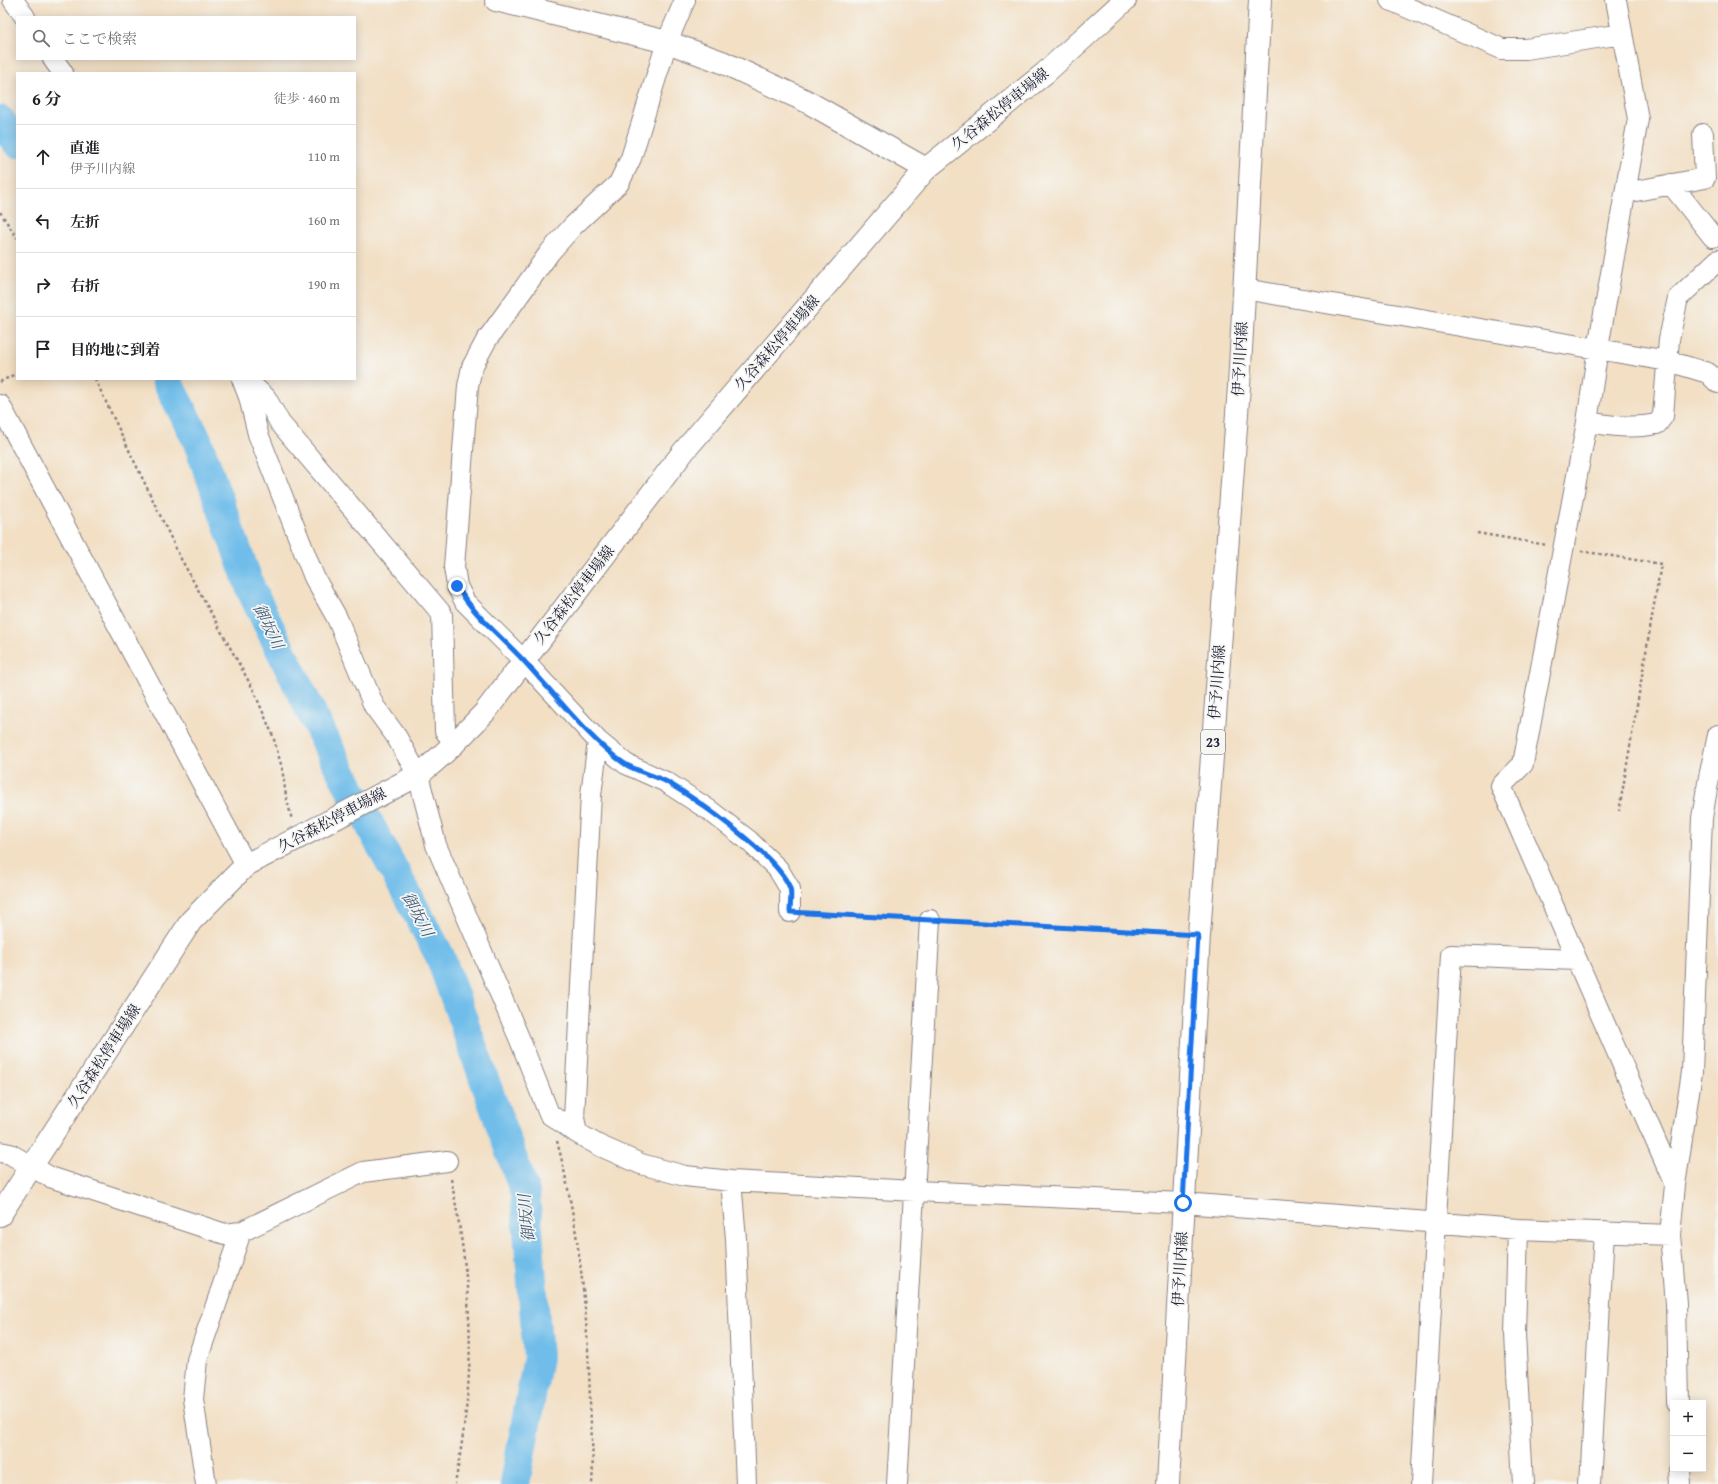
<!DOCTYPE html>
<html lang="ja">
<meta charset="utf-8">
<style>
body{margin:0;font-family:"Gentium Book Plus","Noto Serif JP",serif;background:#f6f6f6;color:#202124}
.controls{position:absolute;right:12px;bottom:12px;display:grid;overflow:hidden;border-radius:0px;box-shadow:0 2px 10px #0003}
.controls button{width:36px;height:36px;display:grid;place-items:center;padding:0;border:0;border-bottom:1px solid #e0e0e0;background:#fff;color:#202124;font:20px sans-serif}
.stop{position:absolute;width:12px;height:12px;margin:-9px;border:3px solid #1a73e8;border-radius:50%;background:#fff}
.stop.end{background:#1a73e8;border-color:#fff;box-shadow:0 1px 4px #0008}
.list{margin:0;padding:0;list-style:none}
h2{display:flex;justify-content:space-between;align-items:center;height:52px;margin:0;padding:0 16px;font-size:17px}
h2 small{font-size:13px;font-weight:400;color:#757577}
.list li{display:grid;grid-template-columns:26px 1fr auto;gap:12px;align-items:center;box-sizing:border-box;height:64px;padding:0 16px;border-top:1px solid #e0e0e0}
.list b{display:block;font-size:15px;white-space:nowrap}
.list p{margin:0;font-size:13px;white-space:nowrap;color:#757577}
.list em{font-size:13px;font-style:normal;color:#757577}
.icon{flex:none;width:22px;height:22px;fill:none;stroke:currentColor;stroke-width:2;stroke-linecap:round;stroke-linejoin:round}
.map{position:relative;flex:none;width:1718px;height:1484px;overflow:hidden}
.search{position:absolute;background:#fff;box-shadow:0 2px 10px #0003;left:16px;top:16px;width:340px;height:44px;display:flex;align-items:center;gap:10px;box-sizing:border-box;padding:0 14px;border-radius:0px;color:#757577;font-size:15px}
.panel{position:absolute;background:#fff;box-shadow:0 2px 10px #0003;left:16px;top:72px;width:340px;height:308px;border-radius:0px}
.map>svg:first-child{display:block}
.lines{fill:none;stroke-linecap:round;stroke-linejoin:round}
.river{stroke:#70bdea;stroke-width:30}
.minor-casing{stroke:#8a8080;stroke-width:22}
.tertiary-casing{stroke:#8a8080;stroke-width:24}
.secondary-casing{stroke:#8a8080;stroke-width:24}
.primary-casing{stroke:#8a8080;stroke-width:24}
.path{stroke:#8a8080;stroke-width:2.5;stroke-dasharray:3 3;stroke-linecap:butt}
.minor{stroke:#fff;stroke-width:20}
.tertiary{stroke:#fff;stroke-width:22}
.secondary{stroke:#fff;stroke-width:22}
.primary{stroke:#fff;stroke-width:22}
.route{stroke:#1a73e8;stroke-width:5}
.labels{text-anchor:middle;stroke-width:3.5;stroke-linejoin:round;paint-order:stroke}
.shield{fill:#f6f6f2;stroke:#626272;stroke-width:1}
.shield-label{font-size:14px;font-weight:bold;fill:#22223b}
.street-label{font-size:15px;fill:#22223b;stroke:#f6f6f2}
.water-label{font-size:16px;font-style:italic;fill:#3d5878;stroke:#f6f6f2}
</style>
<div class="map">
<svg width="1718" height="1484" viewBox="0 0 1718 1484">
<rect width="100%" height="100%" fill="#f6f6f2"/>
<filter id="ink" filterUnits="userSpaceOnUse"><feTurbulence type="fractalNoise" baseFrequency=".025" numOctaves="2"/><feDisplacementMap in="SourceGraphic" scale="8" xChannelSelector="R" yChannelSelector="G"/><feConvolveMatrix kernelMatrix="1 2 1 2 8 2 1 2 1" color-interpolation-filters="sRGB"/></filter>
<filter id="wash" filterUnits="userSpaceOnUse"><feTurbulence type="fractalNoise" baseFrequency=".012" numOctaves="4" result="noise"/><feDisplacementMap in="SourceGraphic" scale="16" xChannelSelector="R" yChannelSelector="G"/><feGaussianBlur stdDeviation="0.9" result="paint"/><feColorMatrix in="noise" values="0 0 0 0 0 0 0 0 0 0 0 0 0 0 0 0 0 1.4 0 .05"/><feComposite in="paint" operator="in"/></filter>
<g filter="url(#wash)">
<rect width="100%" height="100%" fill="#f2dfc4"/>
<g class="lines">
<path class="river" d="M 0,120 L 17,143
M 166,379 L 197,440 L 252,592 L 335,760 L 440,956 L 525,1193 L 538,1357 L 515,1484"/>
</g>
</g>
<g filter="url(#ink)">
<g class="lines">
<defs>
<path id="minor" d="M 13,0 L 25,17
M 685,0 L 667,42 L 631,158 L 619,183 L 573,226 L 550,252 L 486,341 L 472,367 L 468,386 L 454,567 L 457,586 L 465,602 L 523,660 L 598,741 L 626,764 L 666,782 L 709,810 L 748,840 L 778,869 L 790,889 L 790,912
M 1390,0 L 1502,49 L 1526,49 L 1622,34
M 1616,0 L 1638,119 L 1598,348 L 1587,422 L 1523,764 L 1501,786 L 1675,1185
M 53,59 L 63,73
M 1671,184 L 1713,237
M 1625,193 L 1705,178 L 1703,134
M 1244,289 L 1668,361 L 1708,373 L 1718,383
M 242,379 L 249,397 L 258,434 L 314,577 L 337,618 L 374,706 L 396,736 L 418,775 L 436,845 L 520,1040 L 549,1114 L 577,1133 L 598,1145 L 641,1164 L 685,1176 L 731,1181 L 915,1191 L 1183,1203 L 1518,1229 L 1670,1235
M 245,379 L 266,398 L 280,423 L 442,614 L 445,731 L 455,744
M 0,405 L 246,865
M 1587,422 C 1611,426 1633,429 1657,424 L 1663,416 L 1669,339 L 1678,298 L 1718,260
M 577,1133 L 574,1118 L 591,795 L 598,741
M 0,1152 L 10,1154 L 50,1177 L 225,1234 L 241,1232 L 197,1360 L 193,1399 L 206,1484
M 731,1181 L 736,1239 L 746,1484
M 1518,1229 L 1515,1334 L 1523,1484
M 241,1232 L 363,1172 L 447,1161
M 1678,1403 L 1676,1303 L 1670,1235 L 1675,1185 L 1692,1072 L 1702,818 L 1709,777 L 1718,735
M 1679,1469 L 1680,1484
M 897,1484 L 930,920
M 1421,1484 L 1451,955 L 1577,960
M 1590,1484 L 1604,1232"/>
<path id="tertiary" d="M 496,0 L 667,42 L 722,62 L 806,101 L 926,169"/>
<path id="secondary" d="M 0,1215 L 191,921 L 246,865 L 418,775 C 443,756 464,734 485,712 L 684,451 L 926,169 L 1045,73 L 1125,0"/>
<path id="primary" d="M 1168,1484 L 1199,935 L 1239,386 L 1260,0"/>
</defs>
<use href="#minor" class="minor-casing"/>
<use href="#tertiary" class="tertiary-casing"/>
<use href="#secondary" class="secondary-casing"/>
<use href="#primary" class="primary-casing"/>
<path class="path" d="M 0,212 L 17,238
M 95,379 L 180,557 L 253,689 L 273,736 L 282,768 L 286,796 L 292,820
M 0,382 L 17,373
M 1477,533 L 1547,545
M 1581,551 L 1661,564 L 1619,811
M 806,913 L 913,919
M 948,921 L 1181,934
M 557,1141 C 579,1226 588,1315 590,1402 C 591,1430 594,1457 592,1484
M 451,1179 C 460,1225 467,1271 469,1318 C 472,1373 465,1430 455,1484"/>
<use href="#minor" class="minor"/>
<use href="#tertiary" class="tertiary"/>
<use href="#secondary" class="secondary"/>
<use href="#primary" class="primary"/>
</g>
</g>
<g class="lines" filter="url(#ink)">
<path class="route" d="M 457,586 C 473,615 501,636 523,660 C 554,693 589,740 625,764 C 638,772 654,775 667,782 C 697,800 778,856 790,888 C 792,894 790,905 790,912 L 1198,935 L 1183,1203"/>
</g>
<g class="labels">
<rect class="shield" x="1201" y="730" width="24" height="24" rx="3"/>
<g class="shield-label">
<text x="1213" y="747">23</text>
</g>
<g class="street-label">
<text transform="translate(1000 109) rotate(-39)" y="5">久谷森松停車場線</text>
<text transform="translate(777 343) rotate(-49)" y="5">久谷森松停車場線</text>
<text transform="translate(1240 359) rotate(-87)" y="5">伊予川内線</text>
<text transform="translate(574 595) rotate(-52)" y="5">久谷森松停車場線</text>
<text transform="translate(1217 682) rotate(-86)" y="5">伊予川内線</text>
<text transform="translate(332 820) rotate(-28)" y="5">久谷森松停車場線</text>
<text transform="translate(104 1056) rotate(-57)" y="5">久谷森松停車場線</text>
<text transform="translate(1180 1269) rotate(-87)" y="5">伊予川内線</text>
</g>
<g class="water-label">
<text transform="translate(269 626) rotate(64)" y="6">御坂川</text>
<text transform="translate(418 914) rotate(62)" y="6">御坂川</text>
<text transform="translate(526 1218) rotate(-96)" y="6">御坂川</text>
</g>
</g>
</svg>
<div class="controls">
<button>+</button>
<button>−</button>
</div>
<div class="stop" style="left:1183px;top:1203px"></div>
<div class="stop end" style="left:457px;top:586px"></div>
<div class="search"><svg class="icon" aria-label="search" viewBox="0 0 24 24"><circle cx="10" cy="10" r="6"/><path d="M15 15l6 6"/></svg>ここで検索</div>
<section class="panel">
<h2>6 分<small>徒歩 · 460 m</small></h2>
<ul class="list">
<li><svg class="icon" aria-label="ahead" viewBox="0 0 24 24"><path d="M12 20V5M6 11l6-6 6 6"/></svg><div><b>直進</b><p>伊予川内線</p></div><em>110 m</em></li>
<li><svg class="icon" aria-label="left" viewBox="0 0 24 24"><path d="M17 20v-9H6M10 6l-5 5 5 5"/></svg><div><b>左折</b></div><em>160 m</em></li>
<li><svg class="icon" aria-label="right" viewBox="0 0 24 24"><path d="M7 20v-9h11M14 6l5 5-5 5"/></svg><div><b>右折</b></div><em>190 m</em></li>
<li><svg class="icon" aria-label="arrive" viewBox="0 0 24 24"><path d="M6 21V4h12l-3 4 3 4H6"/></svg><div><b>目的地に到着</b></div></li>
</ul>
</section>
</div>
